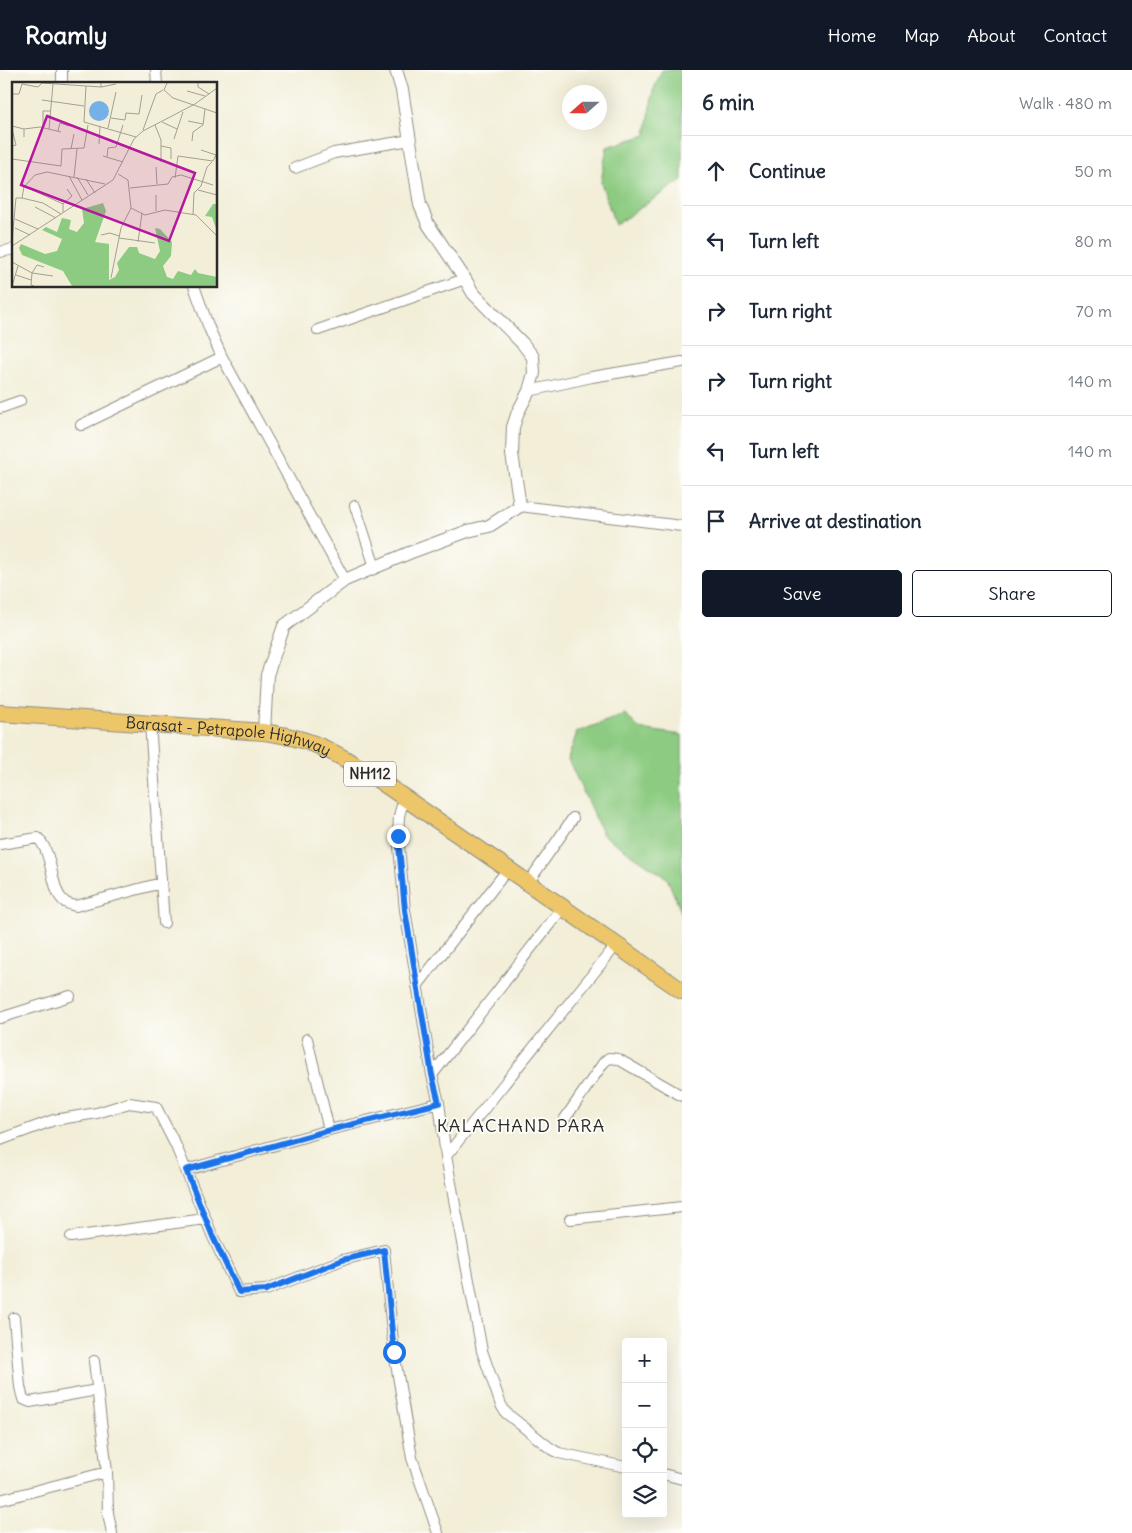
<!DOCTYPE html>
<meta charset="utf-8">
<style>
body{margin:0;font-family:Delius,sans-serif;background:#f2f2f3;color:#1f2937}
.controls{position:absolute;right:15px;bottom:15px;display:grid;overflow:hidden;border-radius:5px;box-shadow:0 5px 20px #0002}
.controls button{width:45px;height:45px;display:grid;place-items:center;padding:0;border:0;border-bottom:1px solid #e0e1e3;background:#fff;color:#1f2937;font:25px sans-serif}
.compass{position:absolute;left:562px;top:15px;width:45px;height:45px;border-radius:50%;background:#fff;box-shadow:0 5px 20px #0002;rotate:249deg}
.stop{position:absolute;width:15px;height:15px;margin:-11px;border:4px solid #1a73e8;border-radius:50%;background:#fff}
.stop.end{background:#1a73e8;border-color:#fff;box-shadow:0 1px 5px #0008}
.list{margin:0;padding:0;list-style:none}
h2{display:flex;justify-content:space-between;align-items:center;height:65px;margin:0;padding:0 20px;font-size:21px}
h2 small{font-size:16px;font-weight:400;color:#747a83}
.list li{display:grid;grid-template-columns:32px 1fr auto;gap:15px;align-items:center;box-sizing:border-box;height:70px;padding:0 20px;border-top:1px solid #e0e1e3}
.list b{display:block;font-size:19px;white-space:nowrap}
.list em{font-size:16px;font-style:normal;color:#747a83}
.actions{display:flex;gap:10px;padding:15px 20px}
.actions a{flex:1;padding:11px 0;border:1px solid #111827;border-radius:5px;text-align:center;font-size:18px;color:#111827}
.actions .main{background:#111827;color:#fff}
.icon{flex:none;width:28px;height:28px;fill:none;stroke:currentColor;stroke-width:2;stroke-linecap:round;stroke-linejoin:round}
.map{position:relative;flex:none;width:682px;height:1463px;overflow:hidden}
header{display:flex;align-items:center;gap:30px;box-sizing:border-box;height:70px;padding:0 25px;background:#111827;color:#fff}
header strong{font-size:24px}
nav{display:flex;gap:28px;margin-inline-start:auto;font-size:18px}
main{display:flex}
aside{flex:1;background:#fff}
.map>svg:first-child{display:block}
.green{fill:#8ccb81;stroke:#5c7b56}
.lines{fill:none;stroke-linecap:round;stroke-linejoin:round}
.minor-casing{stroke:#8e8c82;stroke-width:12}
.tertiary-casing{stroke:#8e8c82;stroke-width:14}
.trunk-casing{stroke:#8e8c82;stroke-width:18}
.minor{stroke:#fff;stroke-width:10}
.tertiary{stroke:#fff;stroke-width:12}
.trunk{stroke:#ecc669;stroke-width:16}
.route{stroke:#1a73e8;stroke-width:6}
.labels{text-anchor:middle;stroke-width:4;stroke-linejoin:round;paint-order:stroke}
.shield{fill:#fdfcf7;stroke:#6a6a68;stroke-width:1}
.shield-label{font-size:15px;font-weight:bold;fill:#2b2b2b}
.street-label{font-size:16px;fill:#2b2b2b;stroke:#fdfcf7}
.neighbourhood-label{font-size:18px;letter-spacing:1px;fill:#2b2b2b;stroke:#fdfcf7}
.inset-road{fill:none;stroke:#a2a093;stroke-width:1}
.view{fill:#b5179e;fill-opacity:0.15;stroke:#b5179e;stroke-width:2.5}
.inset-edge{fill:none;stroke:#2b2b2b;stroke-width:2.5}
</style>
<header>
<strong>Roamly</strong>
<nav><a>Home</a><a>Map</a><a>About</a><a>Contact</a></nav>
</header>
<main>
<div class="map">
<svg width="682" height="1463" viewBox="0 0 682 1463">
<rect width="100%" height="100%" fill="#fdfcf7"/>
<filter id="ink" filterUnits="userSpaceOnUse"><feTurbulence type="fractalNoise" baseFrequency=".02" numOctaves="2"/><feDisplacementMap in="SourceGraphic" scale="10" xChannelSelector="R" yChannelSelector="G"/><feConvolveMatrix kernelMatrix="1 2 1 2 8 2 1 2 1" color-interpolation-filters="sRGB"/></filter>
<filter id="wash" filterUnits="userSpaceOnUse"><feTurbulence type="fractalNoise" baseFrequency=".0096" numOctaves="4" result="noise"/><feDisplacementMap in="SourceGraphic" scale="20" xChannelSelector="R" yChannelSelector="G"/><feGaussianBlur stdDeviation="1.12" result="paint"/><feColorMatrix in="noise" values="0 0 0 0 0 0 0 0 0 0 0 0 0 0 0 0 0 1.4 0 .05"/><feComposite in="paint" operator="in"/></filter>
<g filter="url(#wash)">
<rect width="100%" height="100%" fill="#f2eed8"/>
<path class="green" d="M 662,0 L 682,0 L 682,110 L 615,155 L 601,112 L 607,77 L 646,65 L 653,21 Z
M 625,644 L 640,659 L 682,665 L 682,844 L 667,808 L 603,765 L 568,689 L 577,662 Z"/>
</g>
<g filter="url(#ink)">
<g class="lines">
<defs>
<path id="minor" d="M 156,0 L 157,14
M 62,14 L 62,0
M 295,98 L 334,83 L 410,70
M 0,182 L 14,179
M 194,216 L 209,258 L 222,287 L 345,510
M 318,260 L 465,209
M 529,321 L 592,307 L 682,292
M 0,338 L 20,331
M 81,355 L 222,287
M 355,436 L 375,497
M 520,436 L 682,456
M 150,653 L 164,853
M 404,728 L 399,746 L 398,766 L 405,840 L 432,1005 L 439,1033 L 446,1086 L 482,1281 L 501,1335 L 506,1343 L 550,1378 L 559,1383 L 626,1397
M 0,774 L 38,768 C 54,784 50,822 65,832 C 67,834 72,835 76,836 L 161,813
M 528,813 L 573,748
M 417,916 L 508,799
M 0,948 L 70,926
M 307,969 L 329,1060
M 432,1005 L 563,837
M 564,1050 L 604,992 L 609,988 L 618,989 L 682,1026
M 0,1070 L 54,1050 L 97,1043 L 129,1033 L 156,1037 L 176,1076 L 213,1167 L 239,1222 L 266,1220 L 342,1190 L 384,1180 L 394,1282 L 412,1388 L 438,1463
M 446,1086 L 617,874
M 186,1100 L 329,1060 L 439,1033
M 570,1149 L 682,1137
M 71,1167 L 205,1149
M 14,1248 L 20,1317 L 23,1329 L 30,1332 L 97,1320
M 94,1291 L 107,1402 L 108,1443 L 112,1463
M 663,1404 L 682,1409
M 0,1430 L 107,1402"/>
<path id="tertiary" d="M 264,662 L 267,605 L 284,556 L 345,510 L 409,483 L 468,461 L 489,456 L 520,436 L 512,384 L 513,357 L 518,342 L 529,321 L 534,303 L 533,287 L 523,274 L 473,223 L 465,209 L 428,154 L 420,135 L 402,20 L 396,0"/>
<g id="trunk">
<path id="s1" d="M 0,643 L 264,662 C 275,664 285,665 295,668 C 320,674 342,687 364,700 L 508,799 L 682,921"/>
</g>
</defs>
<use href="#minor" class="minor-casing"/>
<use href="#tertiary" class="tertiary-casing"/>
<use href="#trunk" class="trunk-casing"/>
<use href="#minor" class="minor"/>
<use href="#tertiary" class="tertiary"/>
<use href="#trunk" class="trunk"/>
</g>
</g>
<g class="lines" filter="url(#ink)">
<path class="route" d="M 394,1282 L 384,1180 L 342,1190 L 266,1220 L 239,1222 L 213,1167 L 186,1100 L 330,1060 L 439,1033 L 432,1005 L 405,840 L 398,766"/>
</g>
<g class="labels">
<rect class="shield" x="344" y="691.5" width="52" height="25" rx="4"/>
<g class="shield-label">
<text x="370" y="709">NH112</text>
</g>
<g class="street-label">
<text dy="6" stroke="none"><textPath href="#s1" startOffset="230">Barasat - Petrapole Highway</textPath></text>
</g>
<g class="neighbourhood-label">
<text x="521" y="1062">KALACHAND PARA</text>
</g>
</g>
<g transform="translate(12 12)">
<rect width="205" height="205" fill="#f2eed8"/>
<path d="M 91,121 L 94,129 L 83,160 L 97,162 L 97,198 L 103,195 L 107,188 L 105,181 L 117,165 L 125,165 L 127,171 L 143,177 L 148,169 L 143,146 L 148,147 L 160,160 L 159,174 L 151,184 L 155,195 L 161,197 L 166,189 L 179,193 L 183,187 L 186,191 L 205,195 L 205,204 L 60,204 L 51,189 L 10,173 L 7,166 L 9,162 L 33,172 L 45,169 L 50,157 L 30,148 L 34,145 L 45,150 L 50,136 L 59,138 L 57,147 L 65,150 L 72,141 L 70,127 ZM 201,122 L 205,122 L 205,149 L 200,135 L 193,134 Z" fill="#8ccb81"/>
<path d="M77 29a10 10 0 1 1 20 0a10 10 0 1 1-20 0Z" fill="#75b0e6"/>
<path class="inset-road" d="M 30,1 L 74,4 L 72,40 L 124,55M 155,1 L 152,8 L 161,16 L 205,31M 186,1 L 186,5 L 197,12M 74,4 L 89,5 L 89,1M 89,5 L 104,2M 175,9 L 193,14M 0,12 L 7,12 L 10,2 L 26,5 L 30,1M 30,18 L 72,24M 99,36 L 113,38 L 114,31 L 127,32 L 130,13M 176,39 L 191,42M 150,40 L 165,47M 143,43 L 149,58 L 149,80M 0,44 L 12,47 L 12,55M 31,45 L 31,29 L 39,29M 96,46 L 104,10M 0,47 L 4,63 L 0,64M 12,47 L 28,45 L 49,50M 37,47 L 41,2M 131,48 L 144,12 L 151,8M 46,49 L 48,41 L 57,44M 162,57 L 171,30M 180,59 L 181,50 L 191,43 L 193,27M 87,62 L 88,44M 149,64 L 159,66 L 159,77M 59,67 L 62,52M 189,68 L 204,73M 91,74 L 111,80M 95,75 L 96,66 L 104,65 L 111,43M 0,77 L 49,84 L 50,67 L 72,66 L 76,43M 144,85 L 145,102M 106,92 L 116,98 L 119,126 L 133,133 L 153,128 L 184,133 L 205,154M 57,94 L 70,118M 62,95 L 65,67M 65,95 L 76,113M 163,96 L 166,74 L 201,79 L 205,71M 74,97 L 83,111M 14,105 L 51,122M 118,106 L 156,102 L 160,95 L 169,93 L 201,103M 186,108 L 205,113M 10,116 L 31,121 L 49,132M 23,125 L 44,136M 144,129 L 144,113M 51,130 L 51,122 L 60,114 L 55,107M 181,132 L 182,111 L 189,104 L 195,85 L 200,80M 3,137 L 26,147M 3,146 L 18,153M 89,153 L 98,151 L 107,154M 107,156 L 143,161M 0,159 L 4,116 L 10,116 L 12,105 L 23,93 L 35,90 L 93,102M 126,160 L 130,131M 0,164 L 101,98 L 122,57 L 131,49 L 183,22 L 205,6M 0,180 L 20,191 L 19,203 L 22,204M 20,191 L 41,194M 20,191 L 25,183 L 32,185M 4,193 L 19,198M 99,196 L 109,146 L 119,126M 0,204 L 6,184"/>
<path class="view" d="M 35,34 L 183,91 L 157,159 L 9,103 Z"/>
<rect width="205" height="205" class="inset-edge"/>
</g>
</svg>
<div class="controls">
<button>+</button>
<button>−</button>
<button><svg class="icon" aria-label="locate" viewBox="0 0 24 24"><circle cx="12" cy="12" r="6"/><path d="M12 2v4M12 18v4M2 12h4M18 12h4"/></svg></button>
<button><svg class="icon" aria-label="layers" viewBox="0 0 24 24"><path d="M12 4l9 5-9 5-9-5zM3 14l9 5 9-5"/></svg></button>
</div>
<svg class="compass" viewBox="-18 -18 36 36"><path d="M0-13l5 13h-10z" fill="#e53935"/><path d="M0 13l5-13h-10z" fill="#747a83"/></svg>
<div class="stop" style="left:394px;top:1282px"></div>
<div class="stop end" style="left:398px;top:766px"></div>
</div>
<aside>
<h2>6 min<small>Walk · 480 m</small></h2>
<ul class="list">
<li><svg class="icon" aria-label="ahead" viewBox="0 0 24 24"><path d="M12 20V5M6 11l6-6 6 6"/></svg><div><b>Continue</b></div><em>50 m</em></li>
<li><svg class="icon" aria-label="left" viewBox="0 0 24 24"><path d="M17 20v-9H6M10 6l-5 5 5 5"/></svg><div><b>Turn left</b></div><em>80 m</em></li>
<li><svg class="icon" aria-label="right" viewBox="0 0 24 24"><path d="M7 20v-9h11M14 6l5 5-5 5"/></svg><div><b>Turn right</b></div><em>70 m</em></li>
<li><svg class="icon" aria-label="right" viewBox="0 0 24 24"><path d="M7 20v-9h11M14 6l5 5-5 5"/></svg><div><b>Turn right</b></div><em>140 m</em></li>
<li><svg class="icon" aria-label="left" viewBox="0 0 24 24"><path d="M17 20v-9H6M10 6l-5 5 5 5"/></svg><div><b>Turn left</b></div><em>140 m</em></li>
<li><svg class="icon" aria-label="arrive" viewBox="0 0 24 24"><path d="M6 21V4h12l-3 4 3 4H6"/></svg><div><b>Arrive at destination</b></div></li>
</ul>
<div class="actions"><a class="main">Save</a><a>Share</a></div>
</aside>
</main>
